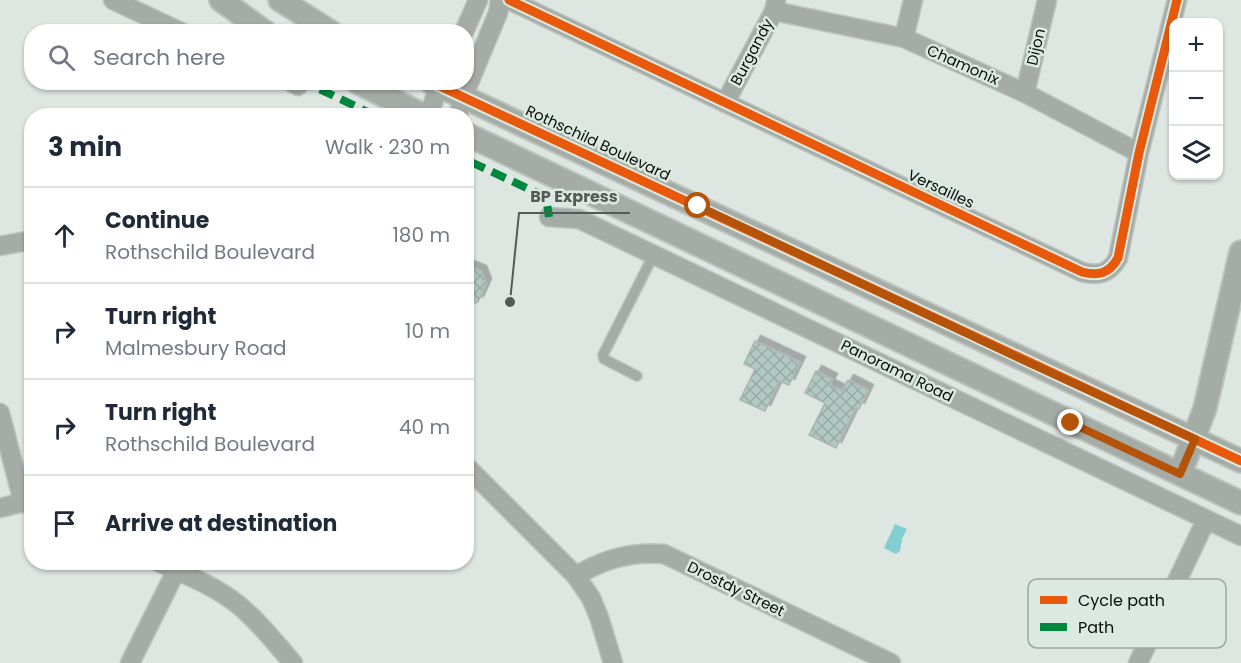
<!DOCTYPE html>
<meta charset="utf-8">
<style>
body{margin:0;font-family:Poppins,sans-serif;background:#f2f2f3;color:#1f2937}
.controls{position:absolute;right:18px;top:18px;display:grid;overflow:hidden;border-radius:12px;box-shadow:0 2px 4px #0004}
.controls button{width:54px;height:54px;display:grid;place-items:center;padding:0;border:0;border-bottom:2px solid #e0e1e3;background:#fff;color:#1f2937;font:30px sans-serif}
.stop{position:absolute;width:18px;height:18px;margin:-14px;border:4px solid #b45309;border-radius:50%;background:#fff}
.stop.end{background:#b45309;border-color:#fff;box-shadow:0 2px 6px #0008}
.list{margin:0;padding:0;list-style:none}
h2{display:flex;justify-content:space-between;align-items:center;height:78px;margin:0;padding:0 24px;font-size:26px}
h2 small{font-size:20px;font-weight:400;color:#747a83}
.list li{display:grid;grid-template-columns:39px 1fr auto;gap:18px;align-items:center;box-sizing:border-box;height:96px;padding:0 24px;border-top:2px solid #e0e1e3}
.list b{display:block;font-size:22px;white-space:nowrap}
.list p{margin:0;font-size:20px;white-space:nowrap;color:#747a83}
.list em{font-size:20px;font-style:normal;color:#747a83}
.icon{flex:none;width:33px;height:33px;fill:none;stroke:currentColor;stroke-width:2;stroke-linecap:round;stroke-linejoin:round}
.map{position:relative;flex:none;width:1241px;height:663px;overflow:hidden}
.search{position:absolute;background:#fff;box-shadow:0 2px 4px #0004;left:24px;top:24px;width:450px;height:66px;display:flex;align-items:center;gap:15px;box-sizing:border-box;padding:0 21px;border-radius:24px;color:#747a83;font-size:22px}
.panel{position:absolute;background:#fff;box-shadow:0 2px 4px #0004;left:24px;top:108px;width:450px;height:462px;border-radius:24px}
.map>svg:first-child{display:block}
.water{fill:#82ced0}
.building{fill:url(#building-cross-hatch);stroke:#aeb5b2;stroke-width:1.5;filter:url(#shadow)}
.lines{fill:none;stroke-linecap:round;stroke-linejoin:round}
.service-casing{stroke:#bdc3c0;stroke-width:12}
.minor-casing{stroke:#bdc3c0;stroke-width:21}
.tertiary-casing{stroke:#bdc3c0;stroke-width:26}
.service{stroke:#a5aca6;stroke-width:9}
.minor{stroke:#a5aca6;stroke-width:18}
.tertiary{stroke:#a5aca6;stroke-width:22}
.quiet{stroke:#00873e;stroke-width:8;stroke-dasharray:15 8;stroke-linecap:butt}
.cycleway-casing{stroke:#dbe9e1;stroke-width:13}
.cycleway{stroke:#e8590c;stroke-width:9}
.route{stroke:#b45309;stroke-width:8}
.labels{text-anchor:middle;stroke-width:5;stroke-linejoin:round;paint-order:stroke}
.street-label{font-size:15px;fill:#0a0e0c;stroke:#dbe9e1}
.key{fill:#dbe9e1;stroke:#9ca7a1;stroke-width:1.5}
.key-label{font-size:16px;fill:#0a0e0c}
.leader{fill:none;stroke:#545a57;stroke-width:2}
.callout-dot{fill:#545a57;stroke:#dbe9e1;stroke-width:2}
.callout-label{font-size:16px;text-anchor:middle;font-weight:bold;fill:#545a57;stroke:#dbe9e1;stroke-width:5;stroke-linejoin:round;paint-order:stroke}
</style>
<div class="map">
<svg width="1241" height="663" viewBox="0 0 1241 663">
<defs>
<pattern id="building-cross-hatch" width="8" height="8" patternUnits="userSpaceOnUse" patternTransform="scale(1.5)"><rect width="8" height="8" fill="#b1c8c3"/><path d="M0 0l8 8M0 8l8-8" fill="none" stroke="#97aba6"/></pattern>
<filter id="shadow"><feDropShadow dx="5.5" dy="-5.5" stdDeviation="0" flood-color="#0004"/></filter>
</defs>
<rect width="100%" height="100%" fill="#dee6e2"/>
<path class="water" d="M 895,524 L 907,529 L 902,539 L 900,551 L 896,554 L 884,548 Z"/>
<path class="building" d="M 466,265 L 481,271 L 486,284 L 478,302 L 466,306 Z
M 755,341 L 800,362 L 789,385 L 779,381 L 765,411 L 740,400 L 755,369 L 744,364 Z
M 816,371 L 832,379 L 829,385 L 842,391 L 848,380 L 868,390 L 859,409 L 856,407 L 836,448 L 809,435 L 825,403 L 805,393 Z"/>
<g class="lines">
<defs>
<path id="service" d="M 637,376 L 604,359 L 603,355 L 654,254"/>
<path id="minor" d="M 113,0 L 181,32
M 509,0 L 1082,272 C 1098,276 1109,274 1118,258 L 1139,153 L 1177,0
M 774,11 L 904,38 L 1025,93 L 1139,153
M 464,32 L 478,0
M 904,38 L 913,0
M 291,82 L 298,86
M 1025,93 L 1047,0
M 725,103 L 774,11 L 776,2
M 428,116 L 441,82
M 458,116 L 463,97 L 498,13 L 500,0
M 549,217 L 579,219 L 1241,536
M 0,246 L 32,240
M 0,413 L 23,502 L 32,506
M 466,466 L 576,576 L 591,598 L 599,617 L 613,663
M 0,508 L 23,502
M 158,562 C 184,574 213,585 236,603 C 258,620 275,643 293,663
M 576,576 C 603,559 632,551 664,554 L 891,663
M 130,663 L 176,571
M 1138,663 L 1206,520"/>
<path id="tertiary" d="M 221,0 L 265,32
M 280,0 L 331,32
M 357,82 L 425,116
M 431,82 L 1241,461
M 466,134 L 1241,503
M 1180,474 L 1205,408 L 1241,252"/>
</defs>
<use href="#service" class="service-casing"/>
<use href="#minor" class="minor-casing"/>
<use href="#tertiary" class="tertiary-casing"/>
<use href="#service" class="service"/>
<use href="#minor" class="minor"/>
<use href="#tertiary" class="tertiary"/>
<path class="quiet" d="M 298,86 L 311,85 L 376,116
M 471,162 L 546,197 L 549,217"/>
<defs>
<path id="cycleway" d="M 509,0 L 1082,272 C 1098,276 1109,274 1118,258 L 1139,153 L 1177,0
M 431,82 L 1241,461"/>
</defs>
<use href="#cycleway" class="cycleway-casing"/>
<use href="#cycleway" class="cycleway"/>
</g>
<g class="lines">
<path class="route" d="M 698,206 L 1025,361 L 1195,439 L 1180,474 L 1071,423"/>
</g>
<g class="labels">
<g class="street-label">
<text transform="translate(1036 47) rotate(-77)" y="5">Dijon</text>
<text transform="translate(752 52) rotate(-62)" y="5">Burgandy</text>
<text transform="translate(963 65) rotate(24)" y="5">Chamonix</text>
<text transform="translate(598 143) rotate(25)" y="5">Rothschild Boulevard</text>
<text transform="translate(941 189) rotate(25)" y="5">Versailles</text>
<text transform="translate(897 371) rotate(26)" y="5">Panorama Road</text>
<text transform="translate(736 589) rotate(26)" y="5">Drostdy Street</text>
</g>
</g>
<rect x="1028" y="579" width="198" height="69" rx="9" class="key"/>
<rect x="1040" y="596" width="27" height="8" fill="#e8590c"/>
<rect x="1040" y="623" width="27" height="8" fill="#00873e"/>
<g class="key-label">
<text x="1078" y="606">Cycle path</text>
<text x="1078" y="633">Path</text>
</g>
<path class="leader" d="M510 302L519 213H630"/>
<circle class="callout-dot" cx="510" cy="302" r="6"/>
<g class="callout-label">
<text x="574" y="202">BP Express</text>
</g>
</svg>
<div class="controls">
<button>+</button>
<button>−</button>
<button><svg class="icon" aria-label="layers" viewBox="0 0 24 24"><path d="M12 4l9 5-9 5-9-5zM3 14l9 5 9-5"/></svg></button>
</div>
<div class="stop" style="left:698px;top:206px"></div>
<div class="stop end" style="left:1071px;top:423px"></div>
<div class="search"><svg class="icon" aria-label="search" viewBox="0 0 24 24"><circle cx="10" cy="10" r="6"/><path d="M15 15l6 6"/></svg>Search here</div>
<section class="panel">
<h2>3 min<small>Walk · 230 m</small></h2>
<ul class="list">
<li><svg class="icon" aria-label="ahead" viewBox="0 0 24 24"><path d="M12 20V5M6 11l6-6 6 6"/></svg><div><b>Continue</b><p>Rothschild Boulevard</p></div><em>180 m</em></li>
<li><svg class="icon" aria-label="right" viewBox="0 0 24 24"><path d="M7 20v-9h11M14 6l5 5-5 5"/></svg><div><b>Turn right</b><p>Malmesbury Road</p></div><em>10 m</em></li>
<li><svg class="icon" aria-label="right" viewBox="0 0 24 24"><path d="M7 20v-9h11M14 6l5 5-5 5"/></svg><div><b>Turn right</b><p>Rothschild Boulevard</p></div><em>40 m</em></li>
<li><svg class="icon" aria-label="arrive" viewBox="0 0 24 24"><path d="M6 21V4h12l-3 4 3 4H6"/></svg><div><b>Arrive at destination</b></div></li>
</ul>
</section>
</div>
